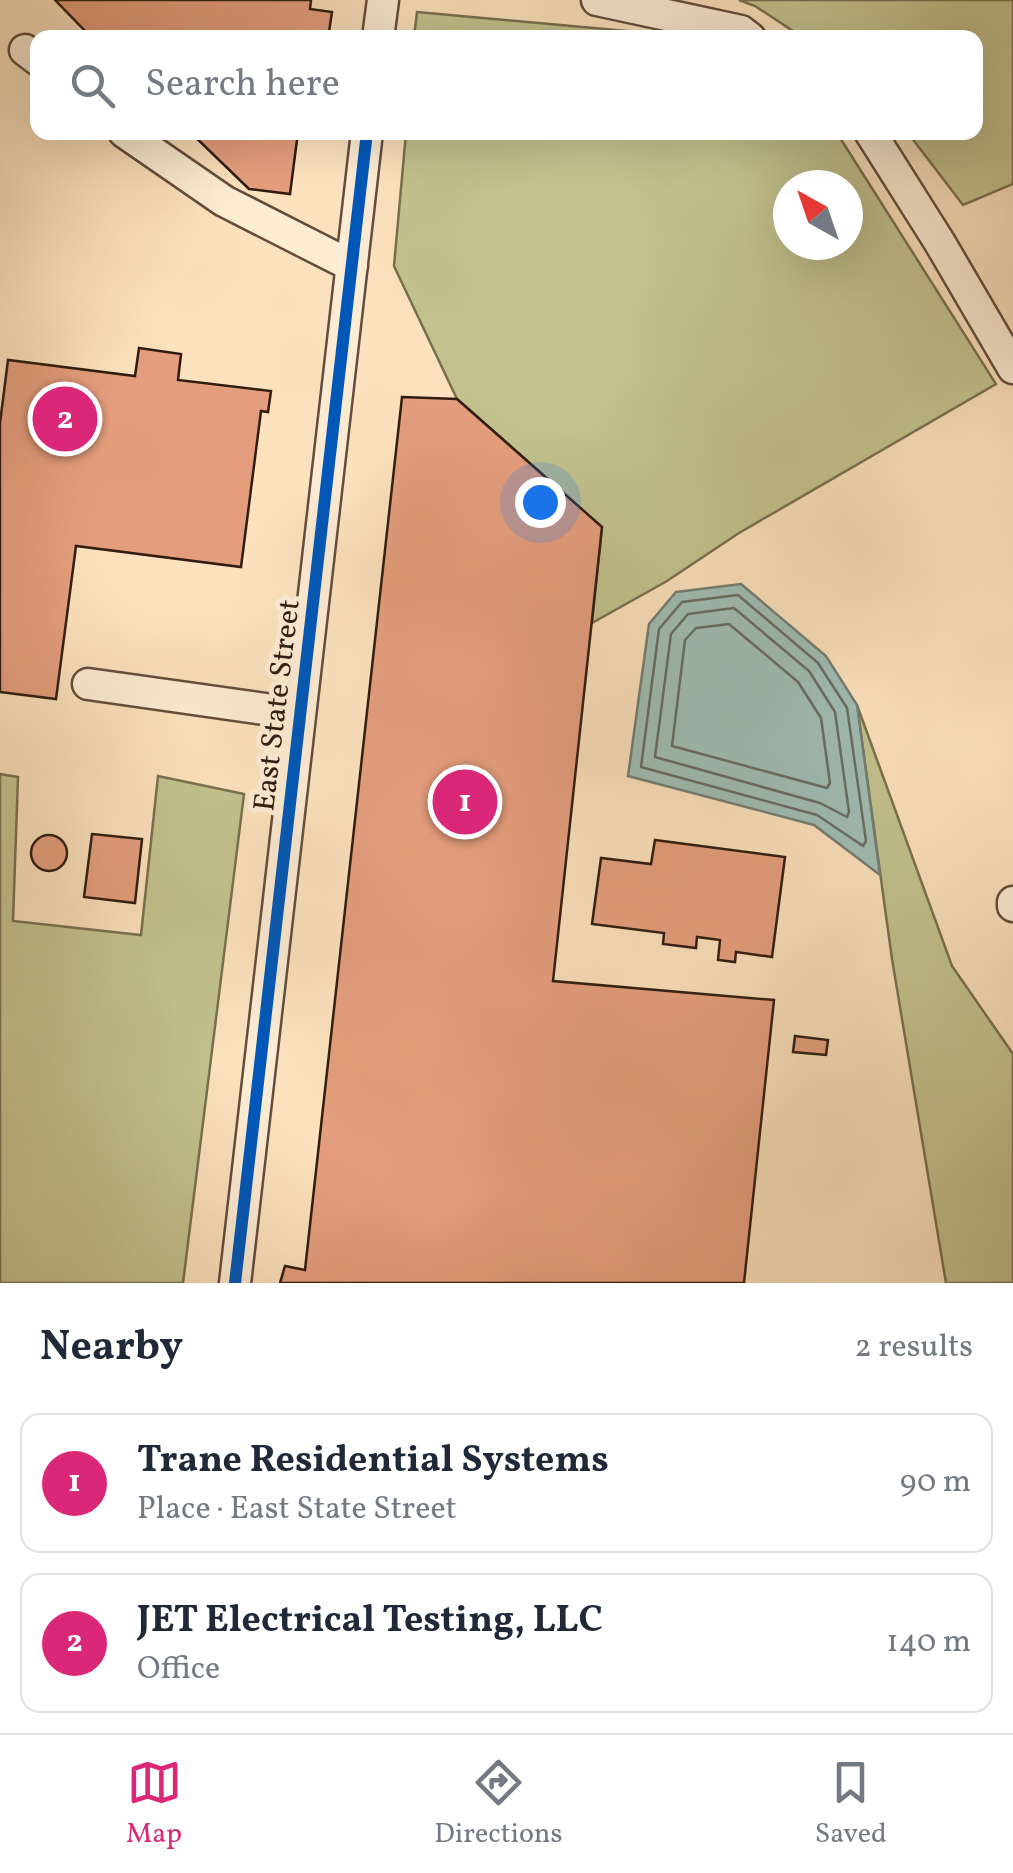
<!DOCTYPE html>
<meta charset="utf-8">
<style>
body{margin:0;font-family:Vollkorn,serif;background:#f2f2f3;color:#1f2937}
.compass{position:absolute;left:773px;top:170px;width:90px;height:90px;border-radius:50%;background:#fff;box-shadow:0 10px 40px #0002;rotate:320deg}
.you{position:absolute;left:540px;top:502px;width:35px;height:35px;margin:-25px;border:8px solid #fff;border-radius:50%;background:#1a73e8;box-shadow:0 0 0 15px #1a73e833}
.badge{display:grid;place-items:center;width:65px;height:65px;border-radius:50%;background:#db2777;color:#fff;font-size:32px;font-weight:700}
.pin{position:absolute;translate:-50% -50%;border:5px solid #fff;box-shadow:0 2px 10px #0006}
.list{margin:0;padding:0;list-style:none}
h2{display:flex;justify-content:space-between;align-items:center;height:130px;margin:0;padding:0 40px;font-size:42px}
h2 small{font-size:32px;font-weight:400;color:#747a83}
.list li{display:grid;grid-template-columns:65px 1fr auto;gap:30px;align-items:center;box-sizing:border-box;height:140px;margin:0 20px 20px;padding:0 20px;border:2px solid #e0e1e3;border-radius:20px}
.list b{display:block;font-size:38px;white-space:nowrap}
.list p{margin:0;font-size:32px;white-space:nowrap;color:#747a83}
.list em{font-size:32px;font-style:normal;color:#747a83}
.icon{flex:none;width:55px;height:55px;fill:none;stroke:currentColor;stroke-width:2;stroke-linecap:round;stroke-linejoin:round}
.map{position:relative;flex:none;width:1013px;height:1283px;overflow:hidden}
.search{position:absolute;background:#fff;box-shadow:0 10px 40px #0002;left:30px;right:30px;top:30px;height:110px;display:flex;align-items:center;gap:25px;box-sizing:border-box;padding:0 35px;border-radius:20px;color:#747a83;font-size:38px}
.sheet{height:450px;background:#fff}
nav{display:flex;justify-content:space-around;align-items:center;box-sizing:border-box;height:140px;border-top:2px solid #e0e1e3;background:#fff;font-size:28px;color:#747a83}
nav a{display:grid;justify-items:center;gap:5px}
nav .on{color:#db2777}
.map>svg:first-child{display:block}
.green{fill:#c2c28e;stroke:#796f50;stroke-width:2.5;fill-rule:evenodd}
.water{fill:#9fbdb3;stroke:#737d72;stroke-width:2.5}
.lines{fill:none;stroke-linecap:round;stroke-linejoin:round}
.shore{stroke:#686c62;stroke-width:2.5}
.building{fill:#e49e7d;stroke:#301c11;stroke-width:2.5}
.minor-casing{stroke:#634d3c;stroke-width:35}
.minor{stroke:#fcecd4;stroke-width:30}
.cycleway-casing{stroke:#fcecd4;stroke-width:19}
.cycleway{stroke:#0057b8;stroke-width:12}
.labels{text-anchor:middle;stroke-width:10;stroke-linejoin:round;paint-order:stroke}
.street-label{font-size:30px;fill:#301c11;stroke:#fcecd4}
</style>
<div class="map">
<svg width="1013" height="1283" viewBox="0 0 1013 1283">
<rect width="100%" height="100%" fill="#fbe1bd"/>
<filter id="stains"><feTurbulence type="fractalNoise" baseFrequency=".002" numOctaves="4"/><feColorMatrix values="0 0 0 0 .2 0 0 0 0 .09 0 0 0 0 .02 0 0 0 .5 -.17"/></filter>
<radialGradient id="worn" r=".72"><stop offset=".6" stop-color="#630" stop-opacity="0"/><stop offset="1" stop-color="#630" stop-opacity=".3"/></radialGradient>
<path class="green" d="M 739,0 L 1013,0 L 1013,184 L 963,205 L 908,133 L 976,132 L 976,38 L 802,37 L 755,6 Z
M 417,12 L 660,34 L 671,37 L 414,37 Z
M 406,133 L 837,133 L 996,384 L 739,533 L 667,581 L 592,623 L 602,527 L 457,399 L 394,266 ZM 788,185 L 848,185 L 848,245 L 788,245 Z
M 857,705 L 952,966 L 1013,1054 L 1013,1283 L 946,1283 L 892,959 Z
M 0,774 L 18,777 L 13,921 L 141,935 L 158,776 L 244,794 L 183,1283 L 0,1283 Z"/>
<path class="water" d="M 741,584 L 826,656 L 857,705 L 880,875 L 814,825 L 628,776 L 649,624 L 676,592 Z"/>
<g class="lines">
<path class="shore" d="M 738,595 L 818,663 L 847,708 L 866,841 L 863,846 L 817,815 L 641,767 L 659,629 L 682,602 Z
M 734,608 L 809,671 L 835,712 L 849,812 L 847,817 L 820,803 L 655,757 L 671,634 L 688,614 Z
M 729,624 L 798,682 L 821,718 L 830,783 L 827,788 L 672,746 L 685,640 L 696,628 Z"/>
</g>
<path class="building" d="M 55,0 L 311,0 L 310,9 L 332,12 L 329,32 L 324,38 L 92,38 Z
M 190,132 L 298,132 L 290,194 L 249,189 Z
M 139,348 L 181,354 L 178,380 L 271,391 L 268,412 L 261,411 L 241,567 L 76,546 L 56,699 L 0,692 L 0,423 L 8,360 L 135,376 Z
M 402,397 L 457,399 L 602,527 L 553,981 L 774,1000 L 744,1283 L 280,1283 L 285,1266 L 305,1270 Z
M 92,834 L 142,839 L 135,903 L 84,897 Z
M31 853a18 18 0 1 1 36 0a18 18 0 1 1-36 0Z
M 655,840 L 785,857 L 772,957 L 736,952 L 735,962 L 718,960 L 720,940 L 697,937 L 696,948 L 663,944 L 664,933 L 592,924 L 601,858 L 651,864 Z
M 795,1036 L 828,1040 L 826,1055 L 793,1052 Z"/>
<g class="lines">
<defs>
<path id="minor" d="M 597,0 L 741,31 L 750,38
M 378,38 L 383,0
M 25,50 L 38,60
M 124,132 L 224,201 L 352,266
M 870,132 L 940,243 L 1013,368
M 88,684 L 300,714
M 1013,902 L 1013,906
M 235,1283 L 367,132"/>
</defs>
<use href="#minor" class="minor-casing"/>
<use href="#minor" class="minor"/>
<defs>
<path id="cycleway" d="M 235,1283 L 367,132"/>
</defs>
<use href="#cycleway" class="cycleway-casing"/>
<use href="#cycleway" class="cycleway"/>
</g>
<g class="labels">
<g class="street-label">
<text transform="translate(276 705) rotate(-83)" y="10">East State Street</text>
</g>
</g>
<rect width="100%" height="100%" filter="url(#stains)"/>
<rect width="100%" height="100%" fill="url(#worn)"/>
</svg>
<svg class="compass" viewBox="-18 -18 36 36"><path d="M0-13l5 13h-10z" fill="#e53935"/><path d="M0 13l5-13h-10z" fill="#747a83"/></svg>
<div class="you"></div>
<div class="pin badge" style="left:465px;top:802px">1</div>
<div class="pin badge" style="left:65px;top:419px">2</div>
<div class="search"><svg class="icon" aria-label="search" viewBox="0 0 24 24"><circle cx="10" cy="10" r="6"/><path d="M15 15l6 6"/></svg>Search here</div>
</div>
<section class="sheet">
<h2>Nearby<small>2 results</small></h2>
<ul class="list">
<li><span class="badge">1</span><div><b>Trane Residential Systems</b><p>Place · East State Street</p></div><em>90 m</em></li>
<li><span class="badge">2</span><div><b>JET Electrical Testing, LLC</b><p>Office</p></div><em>140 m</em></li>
</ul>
</section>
<nav>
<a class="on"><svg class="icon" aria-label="map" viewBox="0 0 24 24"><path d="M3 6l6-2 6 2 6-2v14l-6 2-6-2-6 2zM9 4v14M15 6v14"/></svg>Map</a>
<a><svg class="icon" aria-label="directions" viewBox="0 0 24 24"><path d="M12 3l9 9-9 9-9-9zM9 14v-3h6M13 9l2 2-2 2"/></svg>Directions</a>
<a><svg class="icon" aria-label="saved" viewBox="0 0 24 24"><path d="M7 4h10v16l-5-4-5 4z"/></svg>Saved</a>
</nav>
